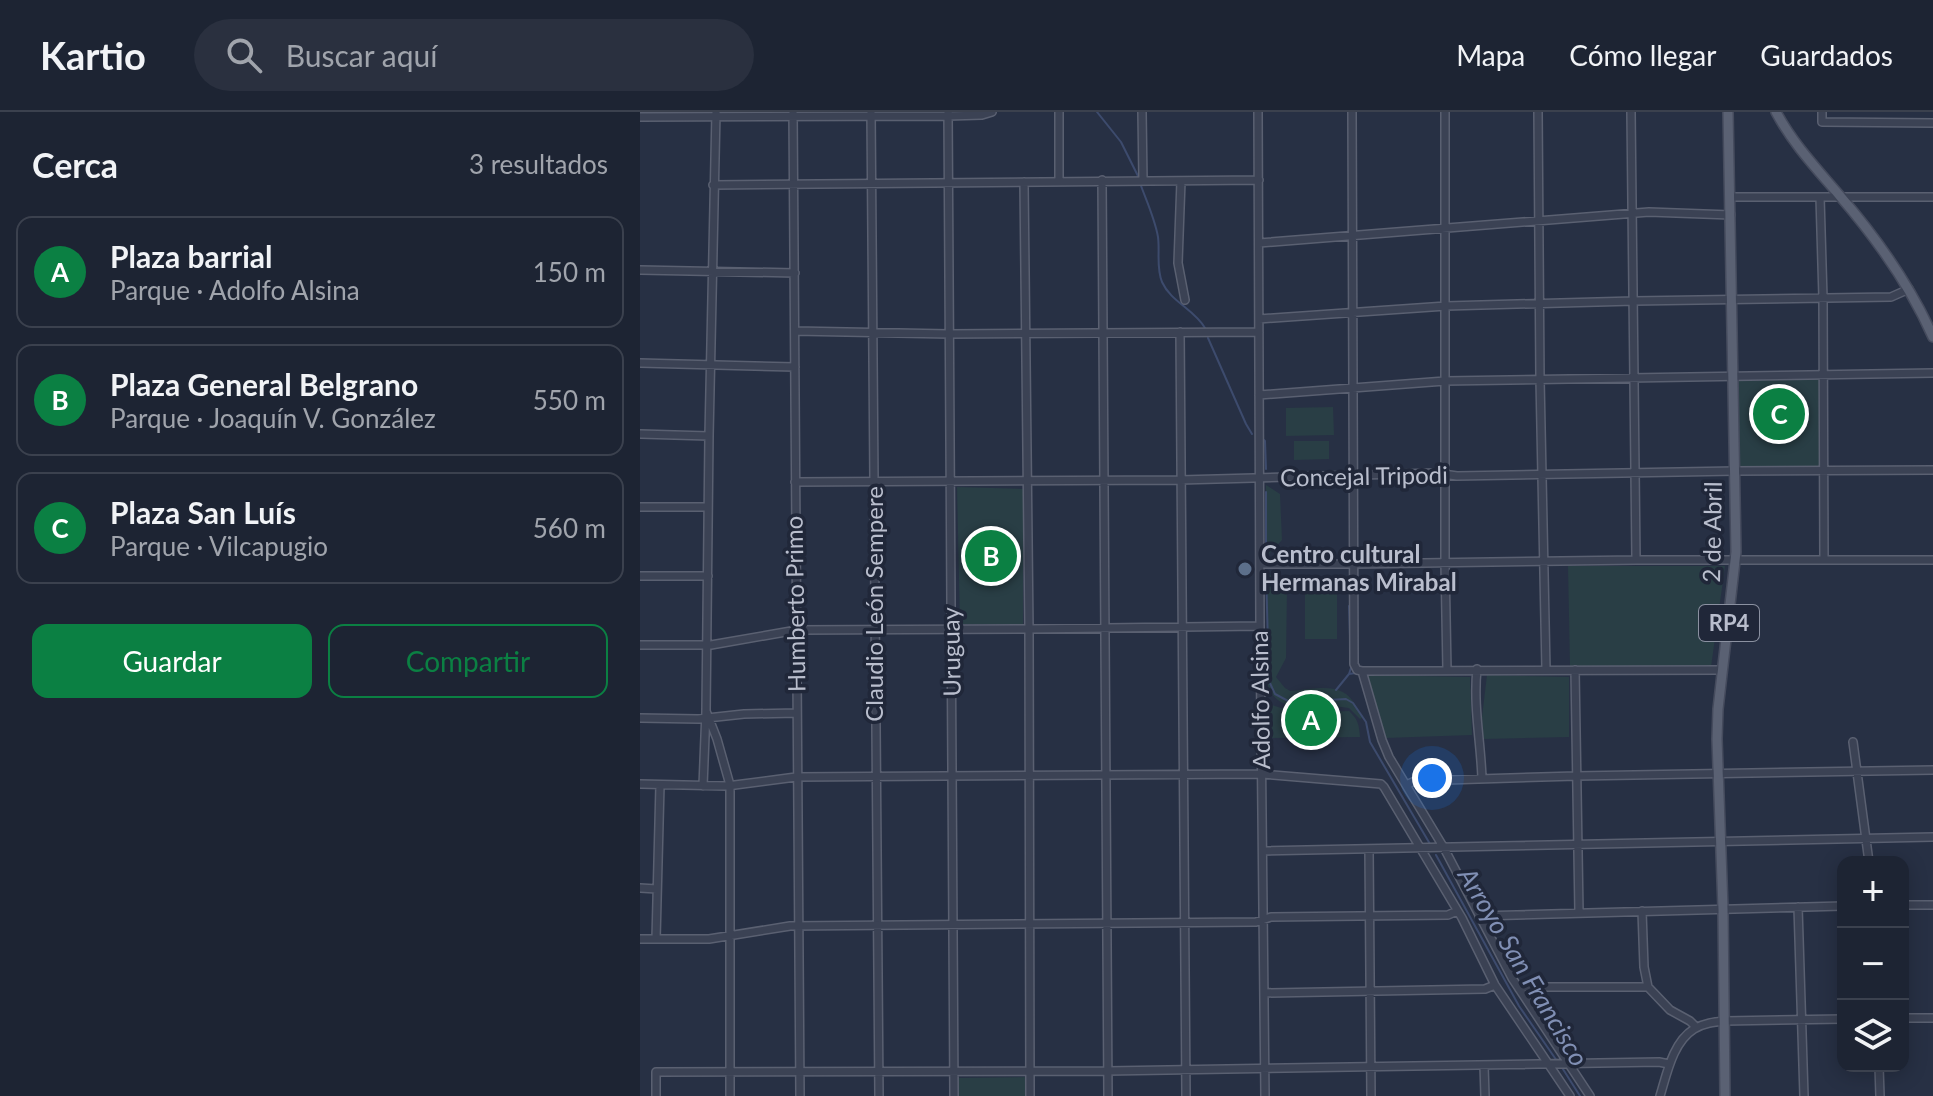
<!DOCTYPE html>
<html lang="es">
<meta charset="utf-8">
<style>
body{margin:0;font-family:Lato,sans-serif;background:#2a303f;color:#f1f3f6}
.controls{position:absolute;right:24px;bottom:24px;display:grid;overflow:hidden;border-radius:16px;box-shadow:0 4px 20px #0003}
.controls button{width:72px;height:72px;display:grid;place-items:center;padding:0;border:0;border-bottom:2px solid #3b414e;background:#1d2433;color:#f1f3f6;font:40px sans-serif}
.you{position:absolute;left:792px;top:666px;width:28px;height:28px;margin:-20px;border:6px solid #fff;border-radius:50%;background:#1a73e8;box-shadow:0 0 0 12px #1a73e833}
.badge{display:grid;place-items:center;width:52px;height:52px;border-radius:50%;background:#0b8043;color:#fff;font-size:26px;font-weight:700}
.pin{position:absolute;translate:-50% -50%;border:4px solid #fff;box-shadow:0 2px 8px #0006}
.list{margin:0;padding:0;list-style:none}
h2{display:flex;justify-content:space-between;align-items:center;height:104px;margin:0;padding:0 32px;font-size:34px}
h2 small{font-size:26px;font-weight:400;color:#a0a4ac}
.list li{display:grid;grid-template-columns:52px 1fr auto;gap:24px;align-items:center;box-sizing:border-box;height:112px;margin:0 16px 16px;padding:0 16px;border:2px solid #3b414e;border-radius:16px}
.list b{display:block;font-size:30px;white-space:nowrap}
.list p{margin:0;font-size:26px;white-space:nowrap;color:#a0a4ac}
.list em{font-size:26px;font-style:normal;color:#a0a4ac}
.actions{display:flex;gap:16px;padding:24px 32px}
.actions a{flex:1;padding:18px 0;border:2px solid #0b8043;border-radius:16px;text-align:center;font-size:28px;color:#0b8043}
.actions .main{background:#0b8043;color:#fff}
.icon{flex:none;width:44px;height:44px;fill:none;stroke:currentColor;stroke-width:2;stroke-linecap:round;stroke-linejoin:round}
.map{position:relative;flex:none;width:1293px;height:984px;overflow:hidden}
header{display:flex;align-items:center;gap:48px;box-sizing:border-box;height:112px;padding:0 40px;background:#1d2433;border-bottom:2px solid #3b414e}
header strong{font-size:38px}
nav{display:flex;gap:44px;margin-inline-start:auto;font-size:28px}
.search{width:560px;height:72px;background:#2a303f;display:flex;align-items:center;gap:20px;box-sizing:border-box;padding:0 28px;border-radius:44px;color:#a0a4ac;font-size:30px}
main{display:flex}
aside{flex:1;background:#1d2433}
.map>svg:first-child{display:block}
.green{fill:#293e45}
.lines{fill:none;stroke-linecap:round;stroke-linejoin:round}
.stream{stroke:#3d4b6d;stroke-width:2}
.minor-casing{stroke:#5a6071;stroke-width:10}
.major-casing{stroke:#454b5d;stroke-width:12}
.minor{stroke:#3b4254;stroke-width:7}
.major{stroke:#5a6173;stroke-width:9}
.service-dot{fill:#5c6f8a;stroke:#202739;stroke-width:3}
.labels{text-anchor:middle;stroke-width:7;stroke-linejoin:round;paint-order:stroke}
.shield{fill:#202739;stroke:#8b91a1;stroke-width:2}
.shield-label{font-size:22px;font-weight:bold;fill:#b9becd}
.street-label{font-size:24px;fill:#b9becd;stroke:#202739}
.poi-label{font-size:24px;font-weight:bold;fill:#b9becd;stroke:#202739;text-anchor:start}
.water-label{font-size:26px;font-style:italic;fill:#808fb4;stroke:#202739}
</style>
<header>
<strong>Kartio</strong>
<div class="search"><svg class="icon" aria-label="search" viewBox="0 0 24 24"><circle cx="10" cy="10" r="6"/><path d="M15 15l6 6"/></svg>Buscar aquí</div>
<nav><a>Mapa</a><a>Cómo llegar</a><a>Guardados</a></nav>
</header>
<main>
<aside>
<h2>Cerca<small>3 resultados</small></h2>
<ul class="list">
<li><span class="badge">A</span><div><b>Plaza barrial</b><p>Parque · Adolfo Alsina</p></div><em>150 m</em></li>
<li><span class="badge">B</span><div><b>Plaza General Belgrano</b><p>Parque · Joaquín V. González</p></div><em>550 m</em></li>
<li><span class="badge">C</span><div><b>Plaza San Luís</b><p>Parque · Vilcapugio</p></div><em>560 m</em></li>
</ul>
<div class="actions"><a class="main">Guardar</a><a>Compartir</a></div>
</aside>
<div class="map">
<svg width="1293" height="984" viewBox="0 0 1293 984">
<rect width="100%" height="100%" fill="#273044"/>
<path class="green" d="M 1183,263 L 1184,359 L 1095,359 L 1094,264 Z
M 693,295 L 694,323 L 646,324 L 646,296 Z
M 654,329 L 689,329 L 689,347 L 654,348 Z
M 626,373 L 640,382 L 642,428 L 626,445 Z
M 317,375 L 383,377 L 383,512 L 320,512 Z
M 928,454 L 1085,454 L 1071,555 L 930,555 Z
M 626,459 L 647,477 L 646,546 L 636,565 L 645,576 L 650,579 C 670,578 698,569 712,588 C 716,593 719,600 723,605 L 720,607 L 709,596 C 700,595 691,594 683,596 C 674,598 680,598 670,598 C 650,598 621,585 629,562 Z
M 697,472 L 697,527 L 665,527 L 665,473 Z
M 726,563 L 830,565 L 832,623 L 745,626 L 727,576 L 728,568 Z
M 847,563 L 929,565 L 929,625 L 843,627 L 842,605 Z
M 632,593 L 656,601 L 709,599 C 718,607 719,613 720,625 L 626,626 L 626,594 Z
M 387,965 L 387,984 L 318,984 L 318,966 Z"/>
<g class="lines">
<path class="stream" d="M 457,0 L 481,30 L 498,64
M 500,71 C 506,88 515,107 518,125 C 520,140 516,155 522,170 C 531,190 554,197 565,216
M 568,226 L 606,312 L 612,322
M 624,328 L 625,329 L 626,357
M 626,380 L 626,445
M 626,459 L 629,569 L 635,582 L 650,590 L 706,587 L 713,591 L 726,610 L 730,630 L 790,732
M 709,562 L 711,556 L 709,494
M 696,578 L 709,562 L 716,561
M 796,743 L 879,894 L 917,949
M 921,954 L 940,984"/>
<defs>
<path id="minor" d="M 153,0 L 160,984
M 231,0 L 239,984
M 308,0 L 314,984
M 419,0 L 419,69
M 502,0 L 503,68
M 618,0 L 620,514 L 625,984
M 712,0 L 714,552 L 717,558 L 722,559
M 805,0 L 805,451 L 807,558
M 898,0 L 900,267 L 906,558
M 991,0 L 996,448
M 1182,0 L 1182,10 L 1293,11
M 0,5 L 308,4 L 342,3 L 352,0
M 462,68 L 468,984
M 541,69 L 538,151 L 545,188
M 384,70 L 389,517 L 390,984
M 73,73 L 619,68
M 1091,85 L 1293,85
M 1180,85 L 1183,186 L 1184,448
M 619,131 L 1009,100 L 1091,103
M 0,158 L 155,161
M 619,207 L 806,194 L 994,189 L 1251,185 L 1269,177
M 155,219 L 309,222 L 619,220
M 540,220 L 546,984
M 0,251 L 155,255
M 619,283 L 805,269 L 1293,261
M 0,322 L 69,324
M 155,370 L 540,368 L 796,361 L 817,364 L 1095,359 L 1293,358
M 0,395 L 68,395
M 621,452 L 714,452 L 996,448 L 1293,448
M 0,464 L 68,464
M 0,533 L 71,533 L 157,518 L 389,517 L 620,514
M 837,557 C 833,594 841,631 842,667
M 935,558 L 939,800
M 722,559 L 742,628 L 749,645 L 804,736 L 872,866 L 950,984
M 722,559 L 1083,558
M 66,599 L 77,627 L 90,673 L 90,984
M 0,606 L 58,607 L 104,602 L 157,601
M 1213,630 L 1229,750
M 0,672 L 87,674 L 156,665 L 622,662 L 741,672 L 744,675 L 822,806 L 855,873 L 930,984
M 766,673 L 775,669 L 936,664 L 1293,658
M 63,674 L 66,599 L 69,324 L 76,0
M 729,737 L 731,984
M 623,739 L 1293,725
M 0,776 L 17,777
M 1263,793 L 1293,793
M 1158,795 L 1164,984
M 1002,799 L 1004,855 L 1008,875 L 1030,898 L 1050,909 L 1056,915
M 839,804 L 1203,794
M 0,827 L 69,827 L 150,814 L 616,810 L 631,805 L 808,803 L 817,799
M 16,827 L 20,673
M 879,877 L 885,875 L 1008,875
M 625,881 L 845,877 L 855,873
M 1263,906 L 1293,906
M 844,953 L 845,984
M 1239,954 L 1240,984
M 16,984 L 16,960 L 468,959 L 1019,950 L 1029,952
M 1020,984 C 1027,961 1033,930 1054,917 C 1064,911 1075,910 1085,909 L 1203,907"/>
<path id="major" d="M 1136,0 C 1153,32 1177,57 1200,84 C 1238,128 1270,173 1293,225
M 1085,984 L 1083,797 L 1077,627 L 1078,597 L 1096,440 L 1088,0"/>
</defs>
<use href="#minor" class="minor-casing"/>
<use href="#major" class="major-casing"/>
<use href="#minor" class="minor"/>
<use href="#major" class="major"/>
</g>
<circle class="service-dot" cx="605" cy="457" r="8"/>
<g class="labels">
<rect class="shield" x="1059" y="493" width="60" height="36" rx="6"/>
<g class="shield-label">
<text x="1089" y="519">RP4</text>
</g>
<g class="street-label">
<text transform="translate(724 365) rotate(-1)" y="8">Concejal Tripodi</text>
<text transform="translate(1073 420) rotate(-89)" y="8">2 de Abril</text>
<text transform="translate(156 492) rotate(-91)" y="8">Humberto Primo</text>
<text transform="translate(235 492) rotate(-90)" y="8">Claudio León Sempere</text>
<text transform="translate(312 540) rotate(-91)" y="8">Uruguay</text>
<text transform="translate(621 588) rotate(-91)" y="8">Adolfo Alsina</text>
</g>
<g class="poi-label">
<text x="621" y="451">Centro cultural<tspan x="621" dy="28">Hermanas Mirabal</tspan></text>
</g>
<g class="water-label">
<text transform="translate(883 855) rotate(59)" y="9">Arroyo San Francisco</text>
</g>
</g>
</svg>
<div class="controls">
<button>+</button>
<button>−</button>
<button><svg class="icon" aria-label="layers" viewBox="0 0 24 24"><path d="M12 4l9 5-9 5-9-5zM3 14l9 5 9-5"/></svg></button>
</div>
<div class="you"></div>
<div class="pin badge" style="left:671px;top:608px">A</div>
<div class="pin badge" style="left:351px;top:444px">B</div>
<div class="pin badge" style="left:1139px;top:302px">C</div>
</div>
</main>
